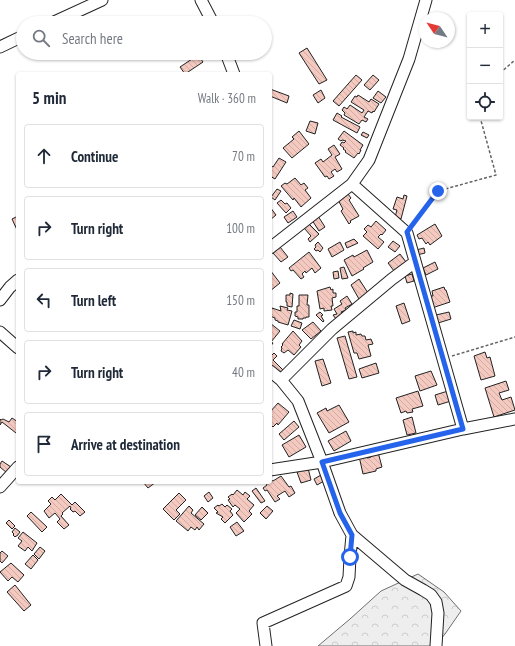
<!DOCTYPE html>
<meta charset="utf-8">
<style>
body{margin:0;font-family:"PT Sans Narrow",sans-serif;background:#f2f2f3;color:#1f2937}
.controls{position:absolute;right:12px;top:12px;display:grid;overflow:hidden;border-radius:4px;box-shadow:0 1px 3px #0004}
.controls button{width:36px;height:36px;display:grid;place-items:center;padding:0;border:0;border-bottom:1px solid #e0e1e3;background:#fff;color:#1f2937;font:20px sans-serif}
.compass{position:absolute;left:419px;top:12px;width:36px;height:36px;border-radius:50%;background:#fff;box-shadow:0 1px 3px #0004;rotate:305deg}
.stop{position:absolute;width:12px;height:12px;margin:-9px;border:3px solid #2563eb;border-radius:50%;background:#fff}
.stop.end{background:#2563eb;border-color:#fff;box-shadow:0 1px 4px #0008}
.list{margin:0;padding:0;list-style:none}
h2{display:flex;justify-content:space-between;align-items:center;height:52px;margin:0;padding:0 16px;font-size:17px}
h2 small{font-size:13px;font-weight:400;color:#747a83}
.list li{display:grid;grid-template-columns:26px 1fr auto;gap:12px;align-items:center;box-sizing:border-box;height:64px;margin:0 8px 8px;padding:0 8px;border:1px solid #e0e1e3;border-radius:4px}
.list b{display:block;font-size:15px;white-space:nowrap}
.list em{font-size:13px;font-style:normal;color:#747a83}
.icon{flex:none;width:22px;height:22px;fill:none;stroke:currentColor;stroke-width:2;stroke-linecap:round;stroke-linejoin:round}
.map{position:relative;flex:none;width:515px;height:646px;overflow:hidden}
.search{position:absolute;background:#fff;box-shadow:0 1px 3px #0004;left:16px;top:16px;width:256px;height:44px;display:flex;align-items:center;gap:10px;box-sizing:border-box;padding:0 14px;border-radius:22px;color:#747a83;font-size:15px}
.panel{position:absolute;background:#fff;box-shadow:0 1px 3px #0004;left:16px;top:72px;width:256px;height:412px;border-radius:4px}
.map>svg:first-child{display:block}
.forest{fill:url(#forest-crowns);stroke:#6f6f6f}
.building{fill:url(#building-back-hatch);stroke:#222}
.lines{fill:none;stroke-linecap:round;stroke-linejoin:round}
.minor-casing{stroke:#222;stroke-width:13}
.path{stroke:#646464;stroke-width:1.5;stroke-dasharray:3 2;stroke-linecap:butt}
.minor{stroke:#fff;stroke-width:11}
.route{stroke:#2563eb;stroke-width:5}
</style>
<div class="map">
<svg width="515" height="646" viewBox="0 0 515 646">
<defs>
<pattern id="forest-crowns" width="20" height="18" patternUnits="userSpaceOnUse"><rect width="20" height="18" fill="#eee"/><path d="M2 6a3 3 0 1 1 6 0M12 15a3 3 0 1 1 6 0" fill="none" stroke="#ccc"/></pattern>
<pattern id="building-back-hatch" width="6" height="6" patternUnits="userSpaceOnUse"><rect width="6" height="6" fill="#f3c9c0"/><path d="M-1 5l2 2M0 0l6 6M5-1l2 2" fill="none" stroke="#d0aca5"/></pattern>
</defs>
<rect width="100%" height="100%" fill="#fff"/>
<path class="forest" d="M 418,574 L 444,592 L 461,611 L 445,634 L 435,646 L 318,646 L 350,619 L 381,591 Z"/>
<path class="building" d="M 307,48 L 327,80 L 319,84 L 299,53 Z
M 198,55 L 203,62 L 185,74 L 180,67 Z
M 356,75 L 362,80 L 339,106 L 333,101 Z
M 373,75 L 379,80 L 370,90 L 364,85 Z
M 270,89 L 289,96 L 287,103 L 270,96 Z
M 321,90 L 325,98 L 318,103 L 313,95 Z
M 378,91 L 386,97 L 381,103 L 373,98 Z
M 358,95 L 369,102 L 371,99 L 379,104 L 374,112 L 373,111 L 372,113 L 368,111 L 364,117 L 368,119 L 366,122 L 362,120 L 359,124 L 344,115 L 345,113 L 342,110 L 344,107 L 347,109 L 350,105 L 362,113 L 364,110 L 351,102 L 355,96 L 357,97 Z
M 337,113 L 342,116 L 341,117 L 360,127 L 357,133 L 333,120 Z
M 310,121 L 318,123 L 315,134 L 306,131 Z
M 299,131 L 309,144 L 292,158 L 283,148 L 294,139 L 292,137 Z
M 344,131 L 363,145 L 360,150 L 361,150 L 359,154 L 358,153 L 354,158 L 345,152 L 346,151 L 343,149 L 344,148 L 340,145 L 342,142 L 344,143 L 346,141 L 342,140 L 341,141 L 338,139 Z
M 363,132 L 369,135 L 367,138 L 361,135 Z
M 334,145 L 340,154 L 335,157 L 342,169 L 337,172 L 335,169 L 331,172 L 334,176 L 329,179 L 327,176 L 325,177 L 315,163 L 321,159 L 323,162 L 332,155 L 328,149 Z
M 279,158 L 286,162 L 275,179 L 270,176 L 270,165 L 273,167 Z
M 295,178 L 301,185 L 304,183 L 308,188 L 305,190 L 311,198 L 301,207 L 294,198 L 293,200 L 281,186 L 285,183 L 287,184 Z
M 277,189 L 281,191 L 275,200 L 271,197 Z
M 348,194 L 351,198 L 349,200 L 359,216 L 350,221 L 351,222 L 349,224 L 341,211 L 343,209 L 338,200 Z
M 404,195 L 407,196 L 401,219 L 395,217 L 397,210 L 393,209 L 397,197 L 403,199 Z
M 281,200 L 285,204 L 287,203 L 291,208 L 286,213 L 277,203 Z
M 270,207 L 276,215 L 270,220 Z
M 293,211 L 297,217 L 288,223 L 284,217 Z
M 18,216 L 18,232 L 12,219 Z
M 318,216 L 325,227 L 319,231 L 312,220 Z
M 376,221 L 386,230 L 382,235 L 381,234 L 378,237 L 384,242 L 378,249 L 363,236 L 367,232 L 364,229 L 368,225 L 371,227 Z
M 309,224 L 319,234 L 310,242 L 308,239 L 311,236 L 304,228 Z
M 435,224 L 442,236 L 430,245 L 428,242 L 426,244 L 422,238 L 419,239 L 417,235 Z
M 354,239 L 358,243 L 347,248 L 345,243 Z
M 393,241 L 400,246 L 395,252 L 388,247 Z
M 318,242 L 323,248 L 320,252 L 318,250 L 316,251 L 314,249 L 316,247 L 315,245 Z
M 340,242 L 344,250 L 332,257 L 328,249 Z
M 280,247 L 288,257 L 281,262 L 273,253 Z
M 424,248 L 425,253 L 417,255 L 416,250 Z
M 367,250 L 373,262 L 363,268 L 364,269 L 352,276 L 344,260 L 353,255 L 354,257 Z
M 309,252 L 321,268 L 315,273 L 312,268 L 306,273 L 305,271 L 302,274 L 304,277 L 301,279 L 293,270 L 291,271 L 289,268 Z
M 400,254 L 406,262 L 394,271 L 388,263 Z
M 435,262 L 438,269 L 426,275 L 423,268 Z
M 344,267 L 348,278 L 342,279 L 340,268 Z
M 270,270 L 280,283 L 270,291 Z
M 338,271 L 339,278 L 334,279 L 333,272 Z
M 412,274 L 414,281 L 407,283 L 405,276 Z
M 359,279 L 368,293 L 359,299 L 351,285 Z
M 330,287 L 331,290 L 333,289 L 333,293 L 336,293 L 336,297 L 332,298 L 333,306 L 331,306 L 332,310 L 324,311 L 324,308 L 320,309 L 317,291 Z
M 444,287 L 445,290 L 446,290 L 450,302 L 432,308 L 430,296 L 433,296 L 432,291 Z
M 290,293 L 293,294 L 292,307 L 287,306 L 287,302 L 286,302 L 286,295 L 290,295 Z
M 299,295 L 308,295 L 307,305 L 309,305 L 309,317 L 306,317 L 306,318 L 303,318 L 303,319 L 298,319 L 298,317 L 295,316 L 295,312 L 297,312 L 297,306 L 299,306 Z
M 347,296 L 352,304 L 345,308 L 346,310 L 341,312 L 342,314 L 336,319 L 333,315 L 337,314 L 334,309 L 342,304 L 340,301 Z
M 404,303 L 410,321 L 402,324 L 396,306 Z
M 280,306 L 288,308 L 287,310 L 292,311 L 288,325 L 278,322 L 278,321 L 275,320 L 275,318 L 270,316 L 272,308 L 281,311 Z
M 320,312 L 323,315 L 321,316 L 324,321 L 323,322 L 316,315 Z
M 449,312 L 451,319 L 438,323 L 436,315 Z
M 294,320 L 302,323 L 300,329 L 291,326 Z
M 313,322 L 321,331 L 311,339 L 302,330 Z
M 270,323 L 280,331 L 271,342 L 273,343 L 270,347 Z
M 293,331 L 302,341 L 299,345 L 301,347 L 294,355 L 288,350 L 284,353 L 281,351 L 282,348 L 281,347 L 283,345 L 282,344 Z
M 353,331 L 353,333 L 356,332 L 356,335 L 361,334 L 362,336 L 365,336 L 366,340 L 371,339 L 373,344 L 368,345 L 371,356 L 359,359 L 357,353 L 354,353 L 348,332 Z
M 345,336 L 357,377 L 349,379 L 337,338 Z
M 485,352 L 487,358 L 490,357 L 495,376 L 481,380 L 474,356 Z
M 274,353 L 277,356 L 273,360 L 283,370 L 278,376 L 270,368 L 270,357 Z
M 323,359 L 331,383 L 322,386 L 315,361 Z
M 376,363 L 379,373 L 362,378 L 359,369 Z
M 431,371 L 437,385 L 420,391 L 415,376 Z
M 506,381 L 509,390 L 499,393 L 502,400 L 511,397 L 515,410 L 494,417 L 485,388 Z
M 418,391 L 423,406 L 412,409 L 413,412 L 407,413 L 406,411 L 401,413 L 396,398 Z
M 448,391 L 451,401 L 438,405 L 435,395 Z
M 278,403 L 289,412 L 278,425 L 277,423 L 273,427 L 270,424 L 270,412 Z
M 339,405 L 349,422 L 329,433 L 317,413 L 326,408 L 327,411 Z
M 412,417 L 416,433 L 407,435 L 403,420 Z
M 12,418 L 18,422 L 18,431 L 16,433 L 2,422 L 0,425 L 0,419 L 1,420 L 3,419 L 9,422 Z
M 294,421 L 299,427 L 284,440 L 279,434 Z
M 346,431 L 351,441 L 334,451 L 328,441 Z
M 299,435 L 306,447 L 289,457 L 282,445 Z
M 378,452 L 382,467 L 376,469 L 376,471 L 363,474 L 359,456 L 366,455 L 367,458 L 371,457 L 370,454 Z
M 2,461 L 11,467 L 7,473 L 0,467 L 0,464 Z
M 308,468 L 311,480 L 301,483 L 297,472 Z
M 321,475 L 324,481 L 317,485 L 314,479 Z
M 281,476 L 289,487 L 291,486 L 295,493 L 289,497 L 285,491 L 277,496 L 280,499 L 275,502 L 267,490 L 265,491 L 263,488 L 267,485 L 266,483 L 270,482 L 271,480 L 273,481 Z
M 143,482 L 156,482 L 148,488 Z
M 256,488 L 265,501 L 261,503 L 252,491 Z
M 237,490 L 243,495 L 245,492 L 250,496 L 247,499 L 254,505 L 249,511 L 252,514 L 244,522 L 236,513 L 240,509 L 235,505 L 233,507 L 228,500 L 230,499 L 228,497 L 232,494 L 233,495 Z
M 209,492 L 213,498 L 208,502 L 204,496 Z
M 179,493 L 186,500 L 176,510 L 180,514 L 174,520 L 163,509 Z
M 61,494 L 72,505 L 75,502 L 85,512 L 80,516 L 75,511 L 73,512 L 70,509 L 71,508 L 70,506 L 62,513 L 63,514 L 61,516 L 69,525 L 64,529 L 57,522 L 60,519 L 55,513 L 49,518 L 44,511 L 51,504 L 48,501 L 52,497 L 55,500 Z
M 222,504 L 225,507 L 227,505 L 232,509 L 230,511 L 233,515 L 225,523 L 221,519 L 223,517 L 216,513 L 218,512 L 214,508 L 218,505 L 219,506 Z
M 189,506 L 193,510 L 191,513 L 204,524 L 199,530 L 197,527 L 195,530 L 191,527 L 188,531 L 176,521 Z
M 267,506 L 273,511 L 266,519 L 260,513 Z
M 202,507 L 208,513 L 201,520 L 195,515 Z
M 31,512 L 47,527 L 42,532 L 27,516 Z
M 9,520 L 15,526 L 12,529 L 6,523 Z
M 237,522 L 244,531 L 236,536 L 230,527 Z
M 15,528 L 20,532 L 17,536 L 16,536 L 15,537 L 13,535 L 14,534 L 12,532 Z
M 23,532 L 37,543 L 32,551 L 28,547 L 25,551 L 18,546 L 22,541 L 18,538 Z
M 40,547 L 45,551 L 39,559 L 34,554 Z
M 2,551 L 8,556 L 2,563 L 0,561 L 0,553 Z
M 33,555 L 38,560 L 31,569 L 25,564 Z
M 11,563 L 24,575 L 18,582 L 12,577 L 8,581 L 0,572 Z
M 15,585 L 31,605 L 24,611 L 7,592 Z"/>
<g class="lines">
<defs>
<path id="minor" d="M 201,0 L 213,23
M 52,23 L 102,0
M 0,47 L 23,36
M 226,53 L 234,74
M 352,184 L 407,233 L 463,429
M 270,248 L 352,184 L 369,160 L 409,59 L 426,0
M 0,300 L 10,287 L 18,280
M 0,332 L 18,348
M 270,371 L 281,380 L 298,401 L 322,462 L 340,513 L 352,535 L 405,580 L 423,590 L 431,595 L 436,602 L 438,613 L 436,646
M 281,380 L 332,329 L 392,279 L 415,262
M 270,470 L 322,462 L 463,429 L 515,419
M 0,487 L 18,467
M 266,646 L 263,623 L 346,586 L 349,577 L 350,557 L 352,535"/>
</defs>
<use href="#minor" class="minor-casing"/>
<path class="path" d="M 500,73 L 515,60
M 413,225 L 438,191 L 496,175 L 480,117
M 452,356 L 515,337"/>
<use href="#minor" class="minor"/>
</g>
<g class="lines">
<path class="route" d="M 350,557 L 352,535 L 340,513 L 322,462 L 463,429 L 407,232 L 438,191"/>
</g>
</svg>
<div class="controls">
<button>+</button>
<button>−</button>
<button><svg class="icon" aria-label="locate" viewBox="0 0 24 24"><circle cx="12" cy="12" r="6"/><path d="M12 2v4M12 18v4M2 12h4M18 12h4"/></svg></button>
</div>
<svg class="compass" viewBox="-18 -18 36 36"><path d="M0-13l5 13h-10z" fill="#e53935"/><path d="M0 13l5-13h-10z" fill="#747a83"/></svg>
<div class="stop" style="left:350px;top:557px"></div>
<div class="stop end" style="left:438px;top:191px"></div>
<div class="search"><svg class="icon" aria-label="search" viewBox="0 0 24 24"><circle cx="10" cy="10" r="6"/><path d="M15 15l6 6"/></svg>Search here</div>
<section class="panel">
<h2>5 min<small>Walk · 360 m</small></h2>
<ul class="list">
<li><svg class="icon" aria-label="ahead" viewBox="0 0 24 24"><path d="M12 20V5M6 11l6-6 6 6"/></svg><div><b>Continue</b></div><em>70 m</em></li>
<li><svg class="icon" aria-label="right" viewBox="0 0 24 24"><path d="M7 20v-9h11M14 6l5 5-5 5"/></svg><div><b>Turn right</b></div><em>100 m</em></li>
<li><svg class="icon" aria-label="left" viewBox="0 0 24 24"><path d="M17 20v-9H6M10 6l-5 5 5 5"/></svg><div><b>Turn left</b></div><em>150 m</em></li>
<li><svg class="icon" aria-label="right" viewBox="0 0 24 24"><path d="M7 20v-9h11M14 6l5 5-5 5"/></svg><div><b>Turn right</b></div><em>40 m</em></li>
<li><svg class="icon" aria-label="arrive" viewBox="0 0 24 24"><path d="M6 21V4h12l-3 4 3 4H6"/></svg><div><b>Arrive at destination</b></div></li>
</ul>
</section>
</div>
